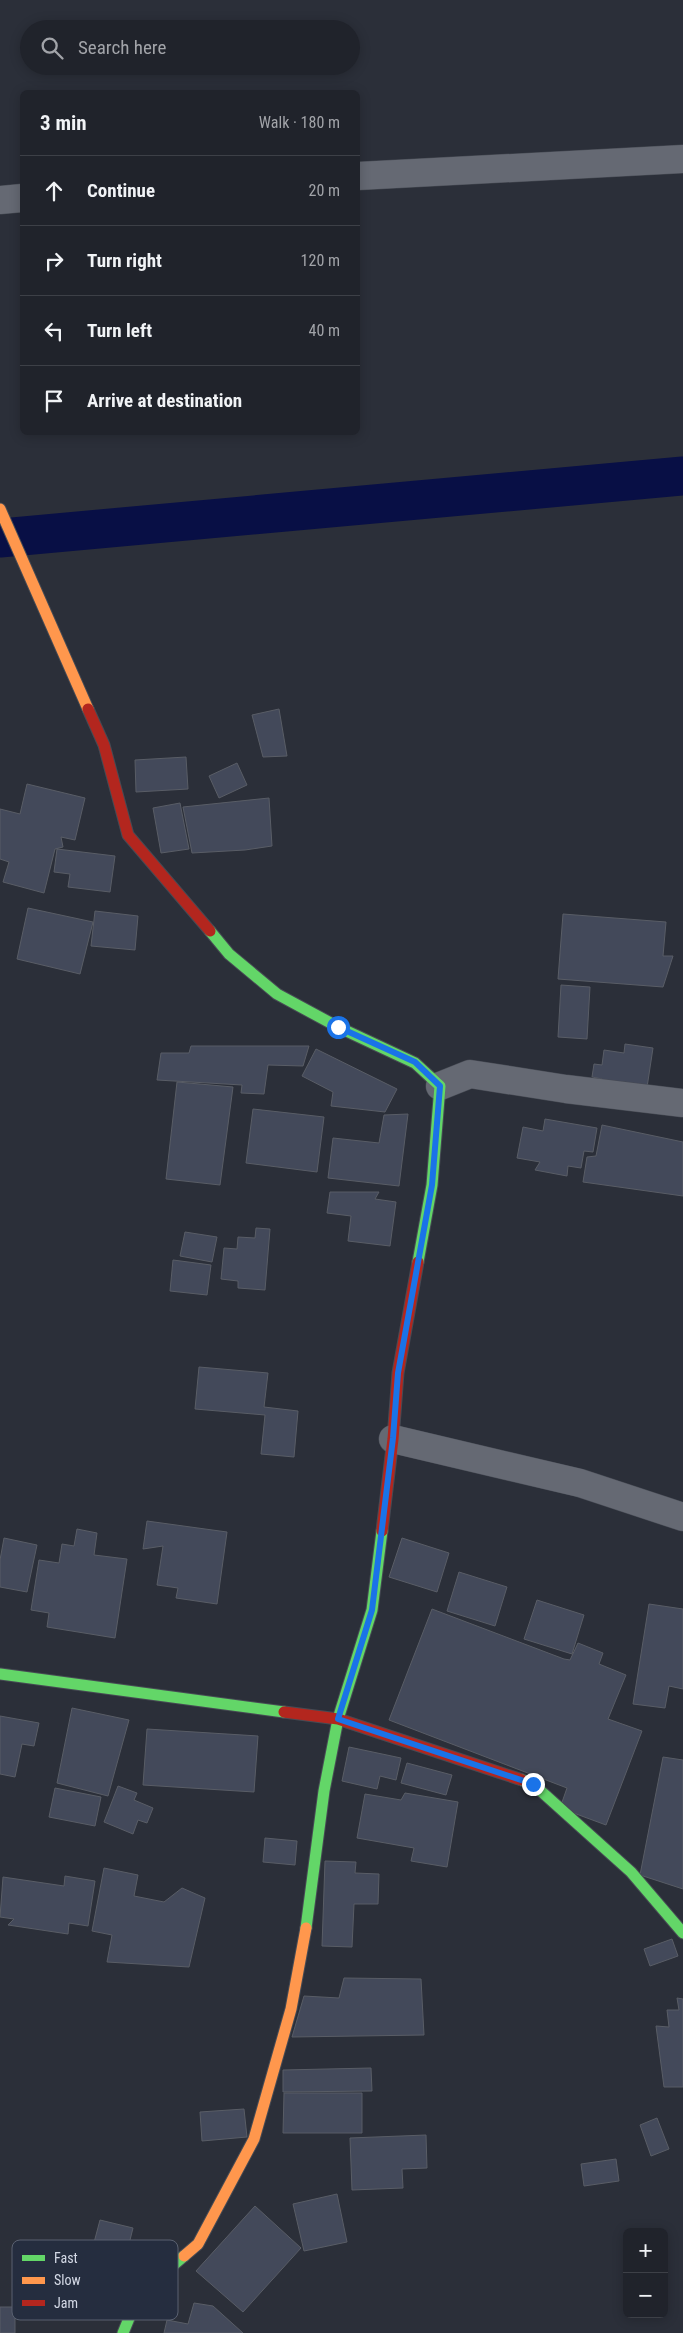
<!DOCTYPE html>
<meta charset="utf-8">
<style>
body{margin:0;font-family:"Roboto Condensed",sans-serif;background:#282b33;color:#f1f3f6}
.controls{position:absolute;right:15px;bottom:15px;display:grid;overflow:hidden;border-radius:8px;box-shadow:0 2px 12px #0003}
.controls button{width:45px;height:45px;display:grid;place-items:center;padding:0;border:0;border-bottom:1px solid #3d4047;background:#20232b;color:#f1f3f6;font:25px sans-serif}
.stop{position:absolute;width:15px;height:15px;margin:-11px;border:4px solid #1a73e8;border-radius:50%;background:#fff}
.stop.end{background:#1a73e8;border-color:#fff;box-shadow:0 1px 5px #0008}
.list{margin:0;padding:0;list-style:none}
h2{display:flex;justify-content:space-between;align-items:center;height:65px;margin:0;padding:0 20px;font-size:21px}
h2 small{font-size:16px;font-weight:400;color:#a2a4a9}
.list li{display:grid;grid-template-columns:32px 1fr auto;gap:15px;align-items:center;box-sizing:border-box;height:70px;padding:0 20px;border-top:1px solid #3d4047}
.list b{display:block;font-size:19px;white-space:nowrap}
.list em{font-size:16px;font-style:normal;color:#a2a4a9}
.icon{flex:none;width:28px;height:28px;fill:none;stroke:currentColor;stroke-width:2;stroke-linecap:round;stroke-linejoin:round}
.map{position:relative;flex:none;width:683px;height:2333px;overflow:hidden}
.search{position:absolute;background:#20232b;box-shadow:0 2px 12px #0003;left:20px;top:20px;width:340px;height:55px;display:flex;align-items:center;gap:12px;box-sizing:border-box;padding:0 18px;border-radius:28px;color:#a2a4a9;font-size:19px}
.panel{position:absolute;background:#20232b;box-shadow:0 2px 12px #0003;left:20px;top:90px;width:340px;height:345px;border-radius:8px}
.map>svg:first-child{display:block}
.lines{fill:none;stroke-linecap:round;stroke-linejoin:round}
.canal{stroke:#080f45;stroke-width:39}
.building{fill:#43495a;stroke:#595d66}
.street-casing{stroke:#474b54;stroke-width:29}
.fast-casing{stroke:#474b54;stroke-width:13}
.slow-casing{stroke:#474b54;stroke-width:13}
.jam-casing{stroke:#474b54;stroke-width:13}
.street{stroke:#656973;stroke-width:28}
.fast{stroke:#63d668;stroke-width:11}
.slow{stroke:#ff974d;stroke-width:11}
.jam{stroke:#b3261e;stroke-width:11}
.route{stroke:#1a73e8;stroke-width:6}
.key{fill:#252d3f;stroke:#5a6171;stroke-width:1}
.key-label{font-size:14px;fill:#d4d9e6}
</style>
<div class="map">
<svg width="683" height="2333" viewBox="0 0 683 2333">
<rect width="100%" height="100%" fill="#2b2f39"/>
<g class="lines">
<path class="canal" d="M 0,538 L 683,476"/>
</g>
<path class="building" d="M 279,709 L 287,756 L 263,757 L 252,715 Z
M 186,757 L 188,789 L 136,792 L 135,760 Z
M 237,763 L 247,785 L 219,798 L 209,776 Z
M 27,784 L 85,798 L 75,840 L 61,837 L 63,847 L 55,849 L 44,893 L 3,882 L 9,862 L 0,859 L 0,809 L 20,814 Z
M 269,798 L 272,846 L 245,850 L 192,853 L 183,807 Z
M 180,803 L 189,849 L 161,853 L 153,808 Z
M 57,849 L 115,856 L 110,892 L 68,887 L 70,874 L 54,872 Z
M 28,908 L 93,922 L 80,974 L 17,959 Z
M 95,911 L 138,916 L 135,950 L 91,946 Z
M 563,914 L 666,922 L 663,956 L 673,956 L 663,987 L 558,979 Z
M 561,985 L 590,987 L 587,1039 L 558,1037 Z
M 625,1044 L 653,1048 L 646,1094 L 600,1086 L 602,1079 L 592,1077 L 594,1064 L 602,1065 L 604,1050 L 624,1053 Z
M 191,1046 L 309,1046 L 303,1066 L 268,1065 L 264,1094 L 241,1093 L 242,1085 L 157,1080 L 161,1053 L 189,1053 Z
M 316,1049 L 397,1089 L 385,1112 L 331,1106 L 333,1092 L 302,1076 Z
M 177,1082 L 233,1087 L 220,1185 L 166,1179 Z
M 253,1109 L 324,1117 L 317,1172 L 246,1163 Z
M 408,1114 L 399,1186 L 328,1178 L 333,1138 L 379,1143 L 384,1115 Z
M 545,1119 L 597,1128 L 593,1152 L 584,1151 L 581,1168 L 568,1166 L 567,1176 L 535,1170 L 540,1162 L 517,1158 L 523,1127 L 543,1131 Z
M 602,1125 L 683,1142 L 683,1196 L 583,1182 L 587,1157 L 596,1156 Z
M 330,1192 L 379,1192 L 375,1199 L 396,1202 L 390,1246 L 348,1241 L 351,1216 L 327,1213 Z
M 256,1228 L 270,1229 L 265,1290 L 238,1288 L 238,1281 L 221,1279 L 224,1248 L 237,1249 L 238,1237 L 255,1238 Z
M 185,1232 L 217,1237 L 212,1262 L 180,1256 Z
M 173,1260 L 211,1265 L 207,1295 L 170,1291 Z
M 199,1367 L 268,1373 L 264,1407 L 298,1411 L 294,1457 L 261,1454 L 265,1415 L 195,1409 Z
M 147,1521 L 227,1532 L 217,1604 L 176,1598 L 178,1588 L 157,1585 L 163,1546 L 143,1549 Z
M 77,1529 L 97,1533 L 94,1555 L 127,1559 L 115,1638 L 47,1627 L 49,1613 L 31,1610 L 39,1560 L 59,1563 L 62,1544 L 74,1546 Z
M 4,1538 L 37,1545 L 27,1592 L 0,1587 L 0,1560 Z
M 402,1538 L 449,1553 L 437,1592 L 389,1577 Z
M 459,1572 L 507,1587 L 495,1626 L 447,1611 Z
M 537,1600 L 584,1615 L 572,1654 L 524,1639 Z
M 649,1604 L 683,1609 L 683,1689 L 669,1686 L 665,1708 L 633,1704 Z
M 432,1609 L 564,1659 L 570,1660 L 578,1643 L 603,1653 L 599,1664 L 626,1675 L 608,1719 L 642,1731 L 606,1825 L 560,1808 L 567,1788 L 389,1720 Z
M 72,1708 L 129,1720 L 108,1796 L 57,1783 Z
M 0,1716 L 39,1723 L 34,1746 L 22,1744 L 15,1777 L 0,1774 Z
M 147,1729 L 258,1736 L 254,1792 L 143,1785 Z
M 349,1747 L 401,1758 L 396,1780 L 380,1776 L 377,1789 L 342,1781 Z
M 663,1757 L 683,1760 L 683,1889 L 640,1875 Z
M 407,1763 L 452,1775 L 446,1795 L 401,1783 Z
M 118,1786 L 137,1793 L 134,1800 L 153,1808 L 147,1823 L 138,1820 L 133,1834 L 104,1822 Z
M 55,1788 L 101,1797 L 95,1826 L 49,1817 Z
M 405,1793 L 458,1802 L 447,1867 L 411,1861 L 414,1848 L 357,1838 L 365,1794 L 401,1800 Z
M 265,1838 L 297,1841 L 295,1865 L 263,1862 Z
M 325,1861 L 356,1862 L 355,1873 L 379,1874 L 378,1904 L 354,1904 L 352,1947 L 322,1946 Z
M 104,1868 L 138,1875 L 134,1896 L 164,1902 L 182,1888 L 205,1898 L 189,1967 L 107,1962 L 112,1935 L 92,1931 Z
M 65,1876 L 95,1881 L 88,1926 L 69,1923 L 68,1934 L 8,1925 L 14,1919 L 0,1917 L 3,1877 L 64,1886 Z
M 672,1939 L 678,1956 L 650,1966 L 644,1949 Z
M 344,1978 L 421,1979 L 424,2035 L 292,2037 L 304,1996 L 339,1998 Z
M 677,1998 L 683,1999 L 683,2087 L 664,2087 L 656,2026 L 669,2027 L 667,2010 L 679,2010 Z
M 371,2068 L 372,2091 L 283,2092 L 283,2070 Z
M 284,2093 L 362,2093 L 362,2133 L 283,2133 Z
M 244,2109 L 247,2137 L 202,2141 L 200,2112 Z
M 657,2118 L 669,2149 L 651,2156 L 640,2125 Z
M 426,2135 L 427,2168 L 402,2169 L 403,2188 L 352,2190 L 350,2138 Z
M 616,2159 L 619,2181 L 584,2186 L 581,2164 Z
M 337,2194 L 347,2242 L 304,2251 L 293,2204 Z
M 255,2206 L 301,2248 L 243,2312 L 196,2271 Z
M 100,2220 L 133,2228 L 126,2256 L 145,2261 L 141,2277 L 122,2277 L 87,2269 Z
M 194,2303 L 213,2306 L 243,2333 L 164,2333 L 167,2320 L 188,2324 Z
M 0,2307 L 15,2307 L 15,2333 L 0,2333 Z"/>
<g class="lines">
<defs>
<path id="street" d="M 358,176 L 683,159
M 0,200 L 22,198
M 440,1086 L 470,1074 L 566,1089 L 683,1103
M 393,1439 L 580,1483 L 683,1517"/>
<path id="fast" d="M 210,931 L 229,954 L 277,994 L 338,1027 L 415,1063 L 440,1086 L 432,1185 L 418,1262
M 0,1674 L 284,1712
M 522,1780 L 533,1784 L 631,1872 L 683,1933
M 306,1928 L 324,1791 L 338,1719 L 372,1610 L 382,1531
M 123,2333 L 139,2294 L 184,2256"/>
<path id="slow" d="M 0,509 L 88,709
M 184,2256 L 198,2244 L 254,2139 L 291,2009 L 306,1928"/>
<path id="jam" d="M 88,709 L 104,745 L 128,835 L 210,931
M 382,1531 L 393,1439 L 398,1373 L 418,1262
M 284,1712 L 338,1719 L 522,1780"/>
</defs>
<use href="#street" class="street-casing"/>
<use href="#fast" class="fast-casing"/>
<use href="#slow" class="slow-casing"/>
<use href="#jam" class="jam-casing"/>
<use href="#street" class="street"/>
<use href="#fast" class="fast"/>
<use href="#slow" class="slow"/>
<use href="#jam" class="jam"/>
</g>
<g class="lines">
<path class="route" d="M 338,1027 L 415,1062 L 440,1086 L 432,1185 L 398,1373 L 393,1438 L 372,1610 L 338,1719 L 533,1784"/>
</g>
<rect x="12" y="2240" width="166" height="80" rx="8" class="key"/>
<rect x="22" y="2255" width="23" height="6" fill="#63d668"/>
<rect x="22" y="2277" width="23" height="7" fill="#ff974d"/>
<rect x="22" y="2300" width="23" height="6" fill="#b3261e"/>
<g class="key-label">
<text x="54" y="2263">Fast</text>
<text x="54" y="2285">Slow</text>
<text x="54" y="2308">Jam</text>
</g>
</svg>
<div class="controls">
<button>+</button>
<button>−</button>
</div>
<div class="stop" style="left:338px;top:1027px"></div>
<div class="stop end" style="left:533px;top:1784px"></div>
<div class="search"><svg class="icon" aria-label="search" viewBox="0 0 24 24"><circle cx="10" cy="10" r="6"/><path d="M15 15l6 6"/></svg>Search here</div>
<section class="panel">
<h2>3 min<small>Walk · 180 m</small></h2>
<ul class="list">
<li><svg class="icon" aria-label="ahead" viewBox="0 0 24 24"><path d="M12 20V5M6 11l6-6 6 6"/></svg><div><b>Continue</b></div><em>20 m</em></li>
<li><svg class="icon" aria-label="right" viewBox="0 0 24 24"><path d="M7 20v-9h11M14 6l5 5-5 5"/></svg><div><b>Turn right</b></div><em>120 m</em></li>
<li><svg class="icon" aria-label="left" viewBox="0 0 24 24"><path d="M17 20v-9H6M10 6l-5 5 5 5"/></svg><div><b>Turn left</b></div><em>40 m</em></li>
<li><svg class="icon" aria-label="arrive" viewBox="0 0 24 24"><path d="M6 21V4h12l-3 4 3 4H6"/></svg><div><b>Arrive at destination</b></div></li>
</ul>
</section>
</div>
